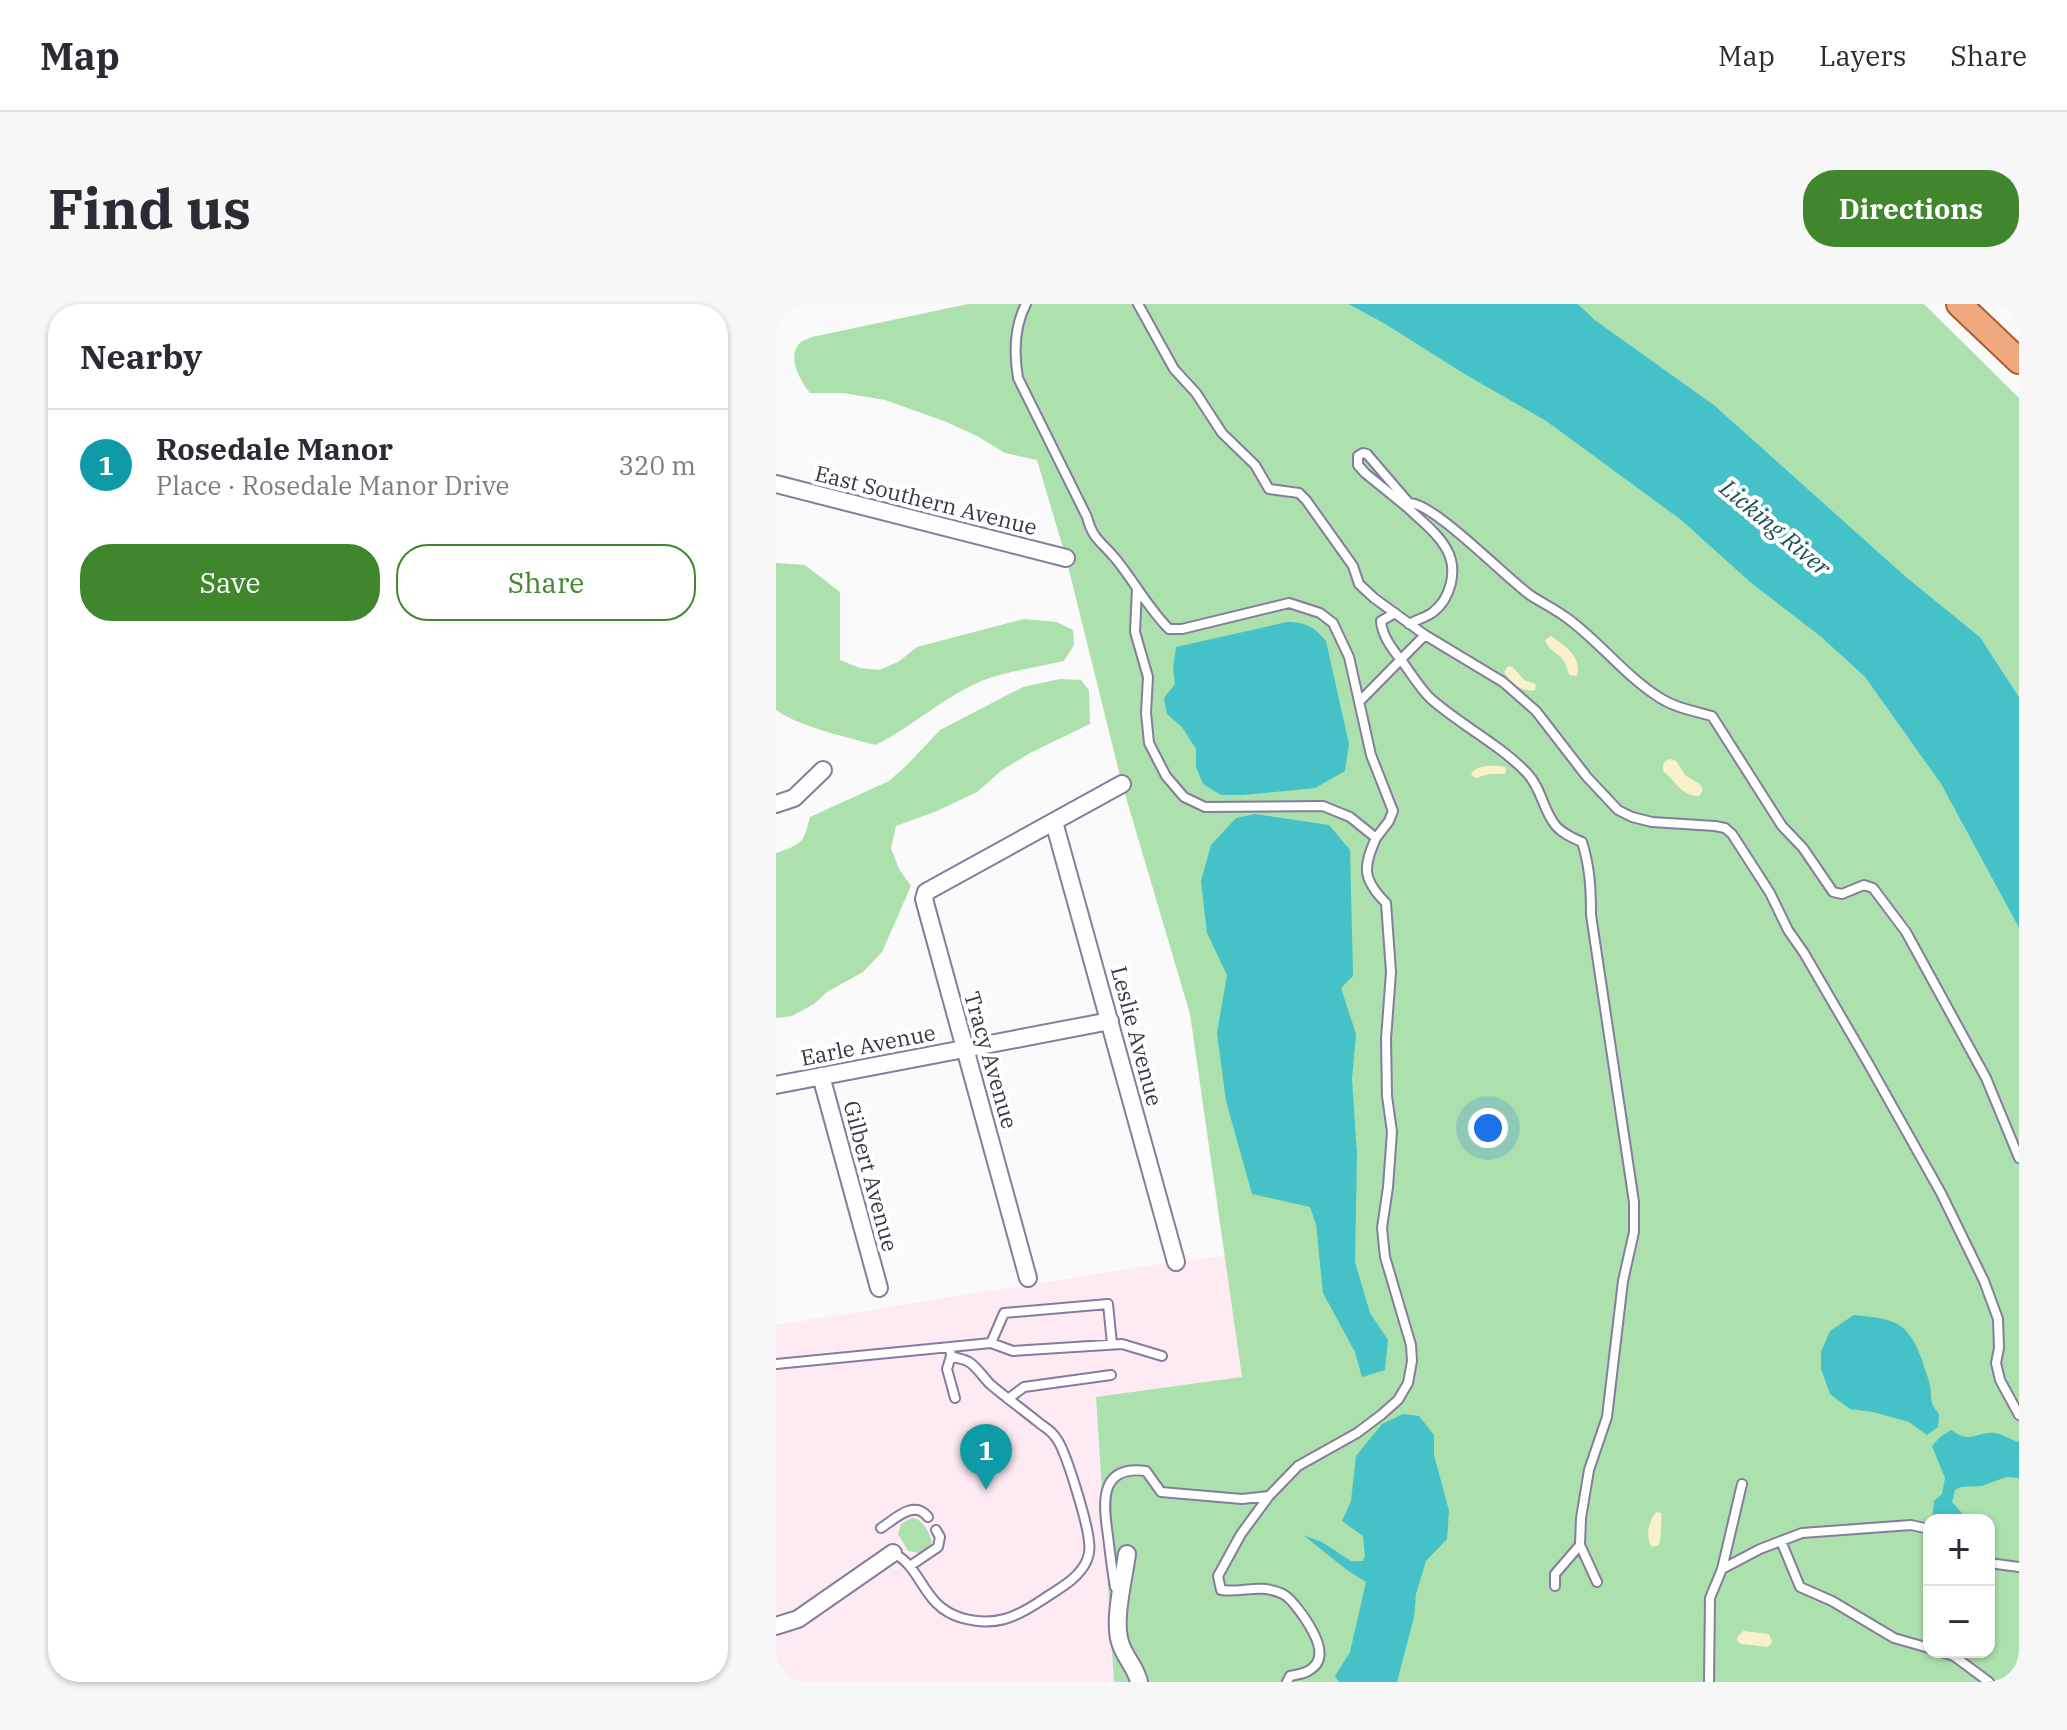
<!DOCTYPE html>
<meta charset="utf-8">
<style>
body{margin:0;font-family:"IBM Plex Serif",serif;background:#f7f7f7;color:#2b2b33}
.controls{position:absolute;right:24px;bottom:24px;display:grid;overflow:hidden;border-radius:16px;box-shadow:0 2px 6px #0004}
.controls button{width:72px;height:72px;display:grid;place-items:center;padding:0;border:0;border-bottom:2px solid #e1e1e2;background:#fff;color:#2b2b33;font:40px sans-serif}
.you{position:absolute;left:712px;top:824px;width:28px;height:28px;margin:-20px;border:6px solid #fff;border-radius:50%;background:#1a73e8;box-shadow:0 0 0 12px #1a73e833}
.badge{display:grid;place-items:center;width:52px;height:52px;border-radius:50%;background:#3f862c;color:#fff;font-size:26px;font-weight:700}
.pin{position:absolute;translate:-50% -66px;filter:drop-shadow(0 2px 4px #0008)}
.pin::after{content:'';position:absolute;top:42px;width:28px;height:24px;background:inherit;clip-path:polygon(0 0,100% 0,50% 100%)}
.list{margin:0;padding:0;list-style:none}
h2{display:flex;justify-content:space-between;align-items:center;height:104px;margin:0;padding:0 32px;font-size:34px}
h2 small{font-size:26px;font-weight:400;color:#7c7c81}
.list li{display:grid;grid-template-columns:52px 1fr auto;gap:24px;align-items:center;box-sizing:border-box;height:112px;padding:0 32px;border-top:2px solid #e1e1e2}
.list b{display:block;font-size:30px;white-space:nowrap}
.list p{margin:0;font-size:26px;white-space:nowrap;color:#7c7c81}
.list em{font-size:26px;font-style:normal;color:#7c7c81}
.actions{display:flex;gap:16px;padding:24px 32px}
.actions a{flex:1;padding:18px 0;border:2px solid #3f862c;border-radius:32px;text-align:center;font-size:28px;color:#3f862c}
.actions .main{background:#3f862c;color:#fff}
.map{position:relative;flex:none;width:1243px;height:1378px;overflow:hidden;border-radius:32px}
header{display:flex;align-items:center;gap:48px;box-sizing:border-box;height:112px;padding:0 40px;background:#fff;border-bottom:2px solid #e1e1e2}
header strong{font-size:38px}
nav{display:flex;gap:44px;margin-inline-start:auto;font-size:28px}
.intro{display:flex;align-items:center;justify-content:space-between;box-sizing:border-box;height:192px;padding:0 48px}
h1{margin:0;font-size:56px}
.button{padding:20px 36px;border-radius:32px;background:#3f862c;color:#fff;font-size:28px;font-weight:700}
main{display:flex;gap:48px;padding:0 48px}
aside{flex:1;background:#fff;border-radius:32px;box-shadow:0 2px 6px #0004}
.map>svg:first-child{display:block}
.commercial{fill:#fdeaf3}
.green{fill:#ace0ac;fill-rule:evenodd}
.sand{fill:#faf1cb}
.water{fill:#44c2c7}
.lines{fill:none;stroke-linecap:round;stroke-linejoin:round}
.service-casing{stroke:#847d9d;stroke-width:12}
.minor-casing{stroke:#847d9d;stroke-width:20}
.primary-casing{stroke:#ab5d30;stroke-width:28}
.service{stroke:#fff;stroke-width:8}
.minor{stroke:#fff;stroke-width:16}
.primary{stroke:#f1aa7d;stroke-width:24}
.labels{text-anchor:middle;stroke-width:8;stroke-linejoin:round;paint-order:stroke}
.street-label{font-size:22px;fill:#3a3644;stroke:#fff}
.water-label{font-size:24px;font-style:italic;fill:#1b5153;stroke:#fff}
</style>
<header>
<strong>Map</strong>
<nav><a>Map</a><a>Layers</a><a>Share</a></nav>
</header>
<div class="intro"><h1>Find us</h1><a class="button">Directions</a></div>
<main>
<aside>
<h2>Nearby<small></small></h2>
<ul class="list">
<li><span class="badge" style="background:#0f9aa8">1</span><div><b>Rosedale Manor</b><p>Place · Rosedale Manor Drive</p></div><em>320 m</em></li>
</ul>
<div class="actions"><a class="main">Save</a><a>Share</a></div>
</aside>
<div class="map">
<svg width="1243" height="1378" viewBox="0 0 1243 1378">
<rect width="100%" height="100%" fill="#fafafa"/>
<path class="commercial" d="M 449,952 L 467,1074 L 320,1093 L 338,1378 L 0,1378 L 0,1021 L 390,959 Z"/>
<path class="green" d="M 192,0 L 572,0 L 609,20 L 690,71 L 770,117 L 905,216 L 975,279 L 1045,333 L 1089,373 L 1165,480 L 1243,624 L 1243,1378 L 338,1378 L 320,1093 L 466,1073 L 414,710 L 346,480 L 290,254 L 261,156 L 229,149 L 201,132 L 168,117 L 109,96 L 67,89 L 34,89 C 25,78 10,53 24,39 C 27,36 32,35 36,33 ZM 1153,1216 L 1213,1216 L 1213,1348 L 1153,1348 Z
M 802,0 L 1148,0 L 1243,94 L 1243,393 L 1204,333 L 1129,272 L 938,101 L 819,16 Z
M 0,259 L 29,261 L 64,288 L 64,356 L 84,364 L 103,366 L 122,358 L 141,343 L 248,315 L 281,318 L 297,326 L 298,341 L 288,357 C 262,363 233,367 208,376 C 169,392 137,422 100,441 C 73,434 21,422 0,406 Z
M 284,375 L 305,376 L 313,386 L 314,420 L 254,449 L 225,467 L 201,488 L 161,507 L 120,522 L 115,544 L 123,565 L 135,582 L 106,648 L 87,668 L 51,688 L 38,700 L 16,712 L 0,714 L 0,549 C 26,540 27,540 34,513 L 113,477 L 131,461 L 164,426 L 247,383 Z
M 136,1214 C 147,1215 153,1228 156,1238 L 154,1242 L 144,1249 L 132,1247 L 122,1230 L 125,1220 Z"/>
<path class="sand" d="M 775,332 C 789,342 806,352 801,372 L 793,371 C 788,346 776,353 769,336 Z
M 732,362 L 737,363 L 748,376 L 760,380 L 759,386 C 747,389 734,379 728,368 Z
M 894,455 L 900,457 L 910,472 L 924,480 L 927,486 L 923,492 C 905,492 900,477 888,468 C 886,462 887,457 894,455 Z
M 726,462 L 730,464 L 729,470 L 714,470 L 699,474 L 695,470 C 701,460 716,462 726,462 Z
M 881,1208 L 885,1209 C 886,1215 885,1235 883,1241 L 876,1243 C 869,1234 872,1216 881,1208 Z
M 967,1327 L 993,1330 L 996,1338 L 992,1343 L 966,1340 L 962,1338 L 961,1334 Z"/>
<path class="water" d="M 572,0 L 802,0 L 819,16 L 938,101 L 1129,272 L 1204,333 L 1243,393 L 1243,624 L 1165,480 L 1089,373 L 1045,333 L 975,279 L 905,216 L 770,117 L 690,71 L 609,20 Z
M 511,318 C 529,318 539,323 550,337 L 573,440 L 569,467 L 539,484 L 467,491 L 445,491 L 427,480 L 420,463 L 420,445 L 406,423 L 391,410 L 388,394 L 399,380 L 397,365 L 400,343 Z
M 479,510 L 553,521 L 574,546 L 577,672 L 565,684 L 580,730 L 576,775 L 581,850 L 579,958 L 594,1009 L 612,1036 L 609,1066 L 586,1073 L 579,1048 L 547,989 L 540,920 L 534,903 L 476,890 L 450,797 L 441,729 L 451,671 L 431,629 L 425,577 L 435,541 L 460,514 Z
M 1078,1011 C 1117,1015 1132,1016 1146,1056 C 1148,1064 1152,1073 1154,1081 C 1156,1095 1153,1098 1163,1110 L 1162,1123 L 1151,1131 L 1133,1118 L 1097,1108 L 1074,1105 L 1054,1090 L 1045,1065 L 1045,1048 L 1054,1027 Z
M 627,1110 L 643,1112 L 658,1131 L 658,1151 L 673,1207 L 671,1235 L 650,1257 L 640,1290 L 638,1313 L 621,1378 L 563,1378 L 559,1372 L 574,1348 L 590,1278 L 571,1266 L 527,1231 L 546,1238 L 575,1257 L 587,1257 L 589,1252 L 587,1232 L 566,1217 L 575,1197 L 580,1152 L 606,1120 Z
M 1175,1126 C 1197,1141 1200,1127 1219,1129 C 1226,1130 1235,1136 1243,1138 L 1243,1174 L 1230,1173 L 1206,1182 L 1185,1183 L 1179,1186 L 1176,1198 L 1186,1209 L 1187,1216 L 1156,1216 L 1158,1197 L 1166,1190 L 1169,1174 L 1156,1142 L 1164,1133 Z"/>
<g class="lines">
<defs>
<path id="service" d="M 250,0 C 238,23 238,50 242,74 L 311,213 C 317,236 325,237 339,254 C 358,277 372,304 393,325 L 406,325 L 513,299 L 544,309 L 557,319 L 573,353 L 595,451 L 617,507 L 613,517 L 600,534
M 362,0 L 398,65 L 420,89 L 446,129 L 479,161 L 493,185 L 523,189 L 530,196 L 577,262 L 583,280 L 598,294 L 649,331 L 727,378 L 760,407 L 811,473 L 842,506 L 856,513 L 876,518 L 939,522 L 949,524 L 956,530 L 994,589 L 1012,626 L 1028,649 L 1092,759 L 1165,889 L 1208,977 L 1222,1015 L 1223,1044 L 1220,1059 L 1224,1076 L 1243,1111
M 632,204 L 589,169 L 582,161 L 582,152 L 587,149 L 591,150 L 633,199
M 619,309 L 605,317 C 606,333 618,347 628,360 C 636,371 644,384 654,394 C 684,421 722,439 751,469 C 766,485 767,507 780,522 C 787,530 797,534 806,538 C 814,563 815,585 815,611 L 858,898 L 858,928 L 847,977 L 831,1113 L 813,1166 L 805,1214 L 804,1241 L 779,1270 L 779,1282
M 633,320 C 640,316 650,313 656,309 C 675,295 682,266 671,246 C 662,229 645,217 632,204 L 633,199 C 657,198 730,274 754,291 C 766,299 779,305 791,314 C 824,338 849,372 884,394 C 900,404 918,407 936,412 L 1006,522 L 1027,544 L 1057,588 L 1066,590 L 1088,581 L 1097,584 L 1130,628 L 1210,774 L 1243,854
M 584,397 L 649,331
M 215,1039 L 228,1009 L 332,1000 L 336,1040
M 175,1052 L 171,1065 L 179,1094
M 0,1060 L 215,1039 L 237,1047 L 346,1040 L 386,1052
M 232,1095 L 248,1083 L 335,1071
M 493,1192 L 465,1230 L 442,1272 L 445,1286 C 468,1289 483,1279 507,1290 C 515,1294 522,1305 528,1313 C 538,1328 555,1355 532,1367 C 527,1370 519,1371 514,1372 L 511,1378
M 105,1224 C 119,1215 138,1195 152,1213
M 1005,1237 L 1024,1283 L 1056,1297 L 1118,1334 L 1153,1344
M 804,1241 L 821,1278
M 117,1249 C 147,1263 146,1303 186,1314 C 219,1323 239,1314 266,1296 C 282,1285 303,1275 311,1256 C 313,1251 314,1244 313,1238 C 312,1221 290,1146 280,1134 C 276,1127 268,1123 262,1118 C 246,1105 229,1093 214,1080 C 207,1073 201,1063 193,1058 C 188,1055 180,1054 175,1052 L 174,1043
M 1213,1259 L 1243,1263
M 134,1262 L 162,1243 L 164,1233 L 160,1226
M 946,1265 L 984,1245 L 1026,1229 L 1135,1221 L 1153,1225
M 342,1288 L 339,1283 C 336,1266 334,1249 332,1232 C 327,1198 323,1161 370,1167 L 385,1188 L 466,1195 L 493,1192 L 522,1162 L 581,1129 L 605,1111 L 622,1096 L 632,1079 L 636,1057 L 635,1041 L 609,953 L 606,924 L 612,883 L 616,828 L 611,792 L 610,735 L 615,668 L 610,599 C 586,575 587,563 600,534 L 574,513 L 547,502 L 429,503 L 408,493 L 390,472 L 373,439 L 370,409 L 372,373 L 359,328 L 361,284
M 1166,1348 L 1178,1352 L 1213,1378
M 933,1378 L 934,1294 L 946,1265 L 966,1180"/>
<path id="minor" d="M 0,180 L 290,254
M 0,500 L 18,494 L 47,466
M 278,518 L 400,958
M 45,772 L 103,984
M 0,781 L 334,717
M 252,974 L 148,595 L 150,588 L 346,480
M 351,1250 C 348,1274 337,1315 344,1338 C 348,1353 360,1363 363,1378
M 0,1322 L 22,1315 L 117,1249"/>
<path id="primary" d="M 1183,0 L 1243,57"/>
</defs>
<use href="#service" class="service-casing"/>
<use href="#minor" class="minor-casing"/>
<use href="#primary" class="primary-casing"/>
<use href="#service" class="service"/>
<use href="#minor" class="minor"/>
<use href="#primary" class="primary"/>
</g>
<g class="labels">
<g class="street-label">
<text transform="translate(150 196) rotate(14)" y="8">East Southern Avenue</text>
<text transform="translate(361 732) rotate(75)" y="8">Leslie Avenue</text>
<text transform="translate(92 741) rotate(-11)" y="8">Earle Avenue</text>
<text transform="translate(215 756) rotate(74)" y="8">Tracy Avenue</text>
<text transform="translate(95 872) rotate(75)" y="8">Gilbert Avenue</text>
</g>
<g class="water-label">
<text transform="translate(999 224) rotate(40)" y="8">Licking River</text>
</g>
</g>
</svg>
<div class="controls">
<button>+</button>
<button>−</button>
</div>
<div class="you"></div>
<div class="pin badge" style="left:210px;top:1186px;background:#0f9aa8">1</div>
</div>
</main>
